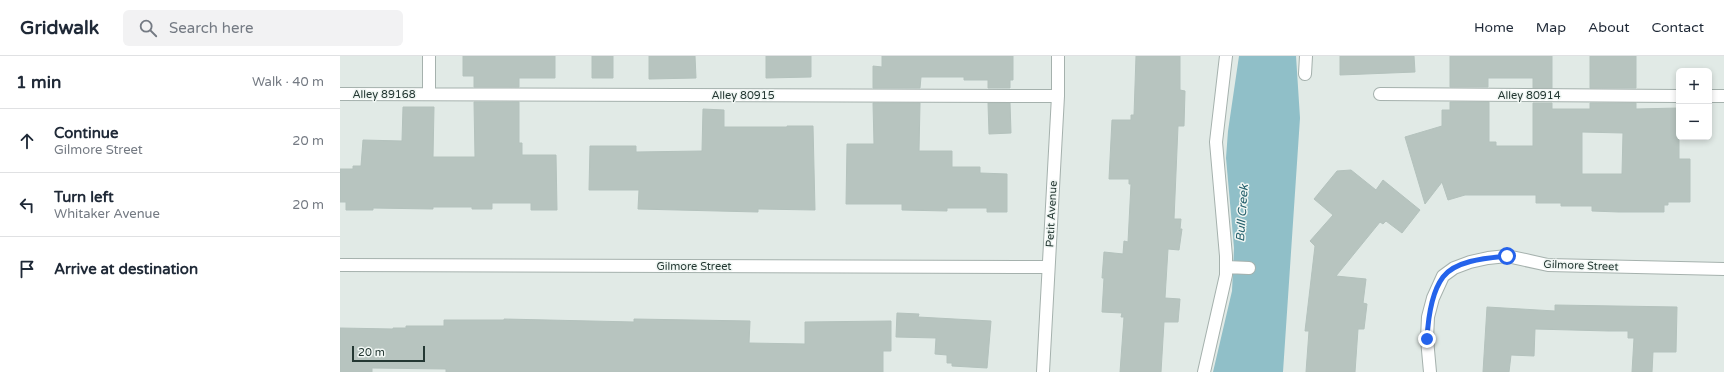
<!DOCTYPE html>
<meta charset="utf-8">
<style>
body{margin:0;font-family:"Varela Round",sans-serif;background:#f2f2f3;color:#1f2937}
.controls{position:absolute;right:12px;top:12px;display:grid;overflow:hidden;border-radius:6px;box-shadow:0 2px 6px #0003}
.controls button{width:36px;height:36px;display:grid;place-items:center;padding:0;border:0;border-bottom:1px solid #e0e1e3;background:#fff;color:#1f2937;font:20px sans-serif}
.scale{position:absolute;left:12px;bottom:10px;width:73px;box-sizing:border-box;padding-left:4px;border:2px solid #243833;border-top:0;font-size:11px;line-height:14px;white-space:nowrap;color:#243833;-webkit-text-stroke:3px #f1f7f4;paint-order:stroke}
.stop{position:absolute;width:12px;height:12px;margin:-9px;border:3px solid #2563eb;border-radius:50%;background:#fff}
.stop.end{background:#2563eb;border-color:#fff;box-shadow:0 1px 4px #0008}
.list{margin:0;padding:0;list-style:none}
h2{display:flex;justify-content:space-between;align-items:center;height:52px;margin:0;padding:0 16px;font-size:17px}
h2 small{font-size:13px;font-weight:400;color:#747a83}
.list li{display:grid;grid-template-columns:26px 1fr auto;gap:12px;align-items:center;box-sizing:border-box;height:64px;padding:0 16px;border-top:1px solid #e0e1e3}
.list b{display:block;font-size:15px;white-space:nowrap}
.list p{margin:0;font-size:13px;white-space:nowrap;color:#747a83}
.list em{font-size:13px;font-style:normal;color:#747a83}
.icon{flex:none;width:22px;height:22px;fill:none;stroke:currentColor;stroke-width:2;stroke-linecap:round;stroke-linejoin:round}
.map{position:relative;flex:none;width:1384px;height:316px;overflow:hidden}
header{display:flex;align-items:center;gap:24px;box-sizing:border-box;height:56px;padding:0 20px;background:#fff;border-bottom:1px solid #e0e1e3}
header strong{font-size:19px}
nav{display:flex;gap:22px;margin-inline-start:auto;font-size:14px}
.search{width:280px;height:36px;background:#f2f2f3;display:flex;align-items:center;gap:10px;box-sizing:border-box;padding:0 14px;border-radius:6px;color:#747a83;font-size:15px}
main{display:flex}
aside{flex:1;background:#fff}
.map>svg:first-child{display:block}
.water{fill:#90bfc8}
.building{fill:#b7c4bf;stroke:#b4c2bd;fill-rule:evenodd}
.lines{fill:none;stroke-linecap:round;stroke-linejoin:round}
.minor-casing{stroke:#a5b1ad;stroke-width:14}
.minor{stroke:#fff;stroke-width:12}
.route{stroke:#2563eb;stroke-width:5}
.labels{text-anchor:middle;stroke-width:3;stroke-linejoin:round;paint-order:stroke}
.street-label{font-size:11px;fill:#243833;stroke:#f1f7f4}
.water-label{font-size:12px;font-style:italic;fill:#25606c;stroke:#f1f7f4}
</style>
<header>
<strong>Gridwalk</strong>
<div class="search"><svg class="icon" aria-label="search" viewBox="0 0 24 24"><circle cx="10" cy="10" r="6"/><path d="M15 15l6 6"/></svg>Search here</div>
<nav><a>Home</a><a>Map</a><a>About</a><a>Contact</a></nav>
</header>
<main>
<aside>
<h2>1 min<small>Walk · 40 m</small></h2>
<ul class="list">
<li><svg class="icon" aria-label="ahead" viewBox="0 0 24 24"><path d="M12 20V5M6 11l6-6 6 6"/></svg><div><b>Continue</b><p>Gilmore Street</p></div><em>20 m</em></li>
<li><svg class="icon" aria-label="left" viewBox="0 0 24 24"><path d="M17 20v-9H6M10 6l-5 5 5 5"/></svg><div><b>Turn left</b><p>Whitaker Avenue</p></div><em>20 m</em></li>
<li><svg class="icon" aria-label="arrive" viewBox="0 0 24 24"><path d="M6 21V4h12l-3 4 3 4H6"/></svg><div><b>Arrive at destination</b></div></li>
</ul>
</aside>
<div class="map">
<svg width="1384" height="316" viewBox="0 0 1384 316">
<rect width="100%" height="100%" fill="#e1eae6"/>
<path class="water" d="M 899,0 L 956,0 L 960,62 L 943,316 L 873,316 L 892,235 L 894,192 L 886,102 L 888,75 Z"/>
<path class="building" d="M 123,0 L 215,0 L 215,22 L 179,22 L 179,31 L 134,31 L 134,20 L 123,20 Z
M 252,0 L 273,0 L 273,22 L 252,22 Z
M 309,0 L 355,0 L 356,22 L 309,23 Z
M 426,0 L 471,0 L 471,21 L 426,22 Z
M 542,0 L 673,0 L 673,24 L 670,24 L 670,32 L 648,32 L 648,24 L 624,24 L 624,21 L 581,21 L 580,32 L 533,32 L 533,10 L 542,11 Z
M 796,0 L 840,0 L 840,34 L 845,35 L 844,70 L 838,70 L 834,163 L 841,163 L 840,173 L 842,173 L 839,194 L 828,193 L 825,242 L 840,243 L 838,266 L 824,266 L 821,316 L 780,316 L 784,261 L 781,261 L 782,257 L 762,256 L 764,222 L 762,222 L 764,196 L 783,198 L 784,185 L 788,186 L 791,128 L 789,128 L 789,123 L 769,123 L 772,64 L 791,64 L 791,59 L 794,59 Z
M 1000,0 L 1074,0 L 1075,16 L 1000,19 Z
M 1110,0 L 1212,0 L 1212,32 L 1193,32 L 1193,22 L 1148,22 L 1148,31 L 1110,31 Z
M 1250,0 L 1296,0 L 1296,32 L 1250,32 Z
M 134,46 L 179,46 L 179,87 L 182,87 L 182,99 L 216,99 L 217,154 L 191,154 L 191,147 L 152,147 L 152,153 L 132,153 L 132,151 L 93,151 L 93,153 L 33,152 L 33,154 L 6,154 L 6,146 L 0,146 L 0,113 L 13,113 L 13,110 L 21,110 L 23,84 L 62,85 L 63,51 L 94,51 L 93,101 L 135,101 Z
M 1110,46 L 1149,46 L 1149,86 L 1156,86 L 1156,90 L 1193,90 L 1193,47 L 1212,47 L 1212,53 L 1250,53 L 1250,47 L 1296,47 L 1296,53 L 1339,52 L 1339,103 L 1350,103 L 1350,146 L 1328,146 L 1328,149 L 1324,149 L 1324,156 L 1279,156 L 1252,155 L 1252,150 L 1221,150 L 1221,147 L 1196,147 L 1196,139 L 1125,139 L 1108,144 L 1102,126 L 1085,148 L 1065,81 L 1102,70 L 1102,54 L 1110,54 ZM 1242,76 L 1283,77 L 1282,118 L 1242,118 Z
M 533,47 L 580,47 L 579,95 L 612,95 L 612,111 L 640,111 L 640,117 L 667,118 L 667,156 L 647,156 L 647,152 L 607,152 L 607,155 L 562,154 L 562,148 L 506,148 L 507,88 L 534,88 Z
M 648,47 L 670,47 L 671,77 L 649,78 Z
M 363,53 L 384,54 L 384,71 L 447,71 L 447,70 L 473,70 L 475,154 L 418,153 L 418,156 L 298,153 L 299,134 L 249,134 L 250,90 L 296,90 L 296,96 L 362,95 Z
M 1011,114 L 1036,134 L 1043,124 L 1080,154 L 1062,177 L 1046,165 L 1043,168 L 1040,166 L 996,220 L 1026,223 L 1023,247 L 1027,248 L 1024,273 L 1018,273 L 1015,316 L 966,316 L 969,275 L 965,275 L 975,190 L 970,185 L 993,159 L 974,143 L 997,115 Z
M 1215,249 L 1337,251 L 1336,296 L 1313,296 L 1312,316 L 1292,316 L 1294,282 L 1288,282 L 1288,275 L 1269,275 L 1195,273 L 1194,300 L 1171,299 L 1169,316 L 1143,316 L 1147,251 L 1215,255 Z
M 557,257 L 579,258 L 578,261 L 651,265 L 647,312 L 612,310 L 612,307 L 607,307 L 607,299 L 595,298 L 596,282 L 556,281 Z
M 164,263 L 294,266 L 294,263 L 410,265 L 409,287 L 465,288 L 465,266 L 551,265 L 551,295 L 543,295 L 543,316 L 106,316 L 106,313 L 32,312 L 32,316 L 0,316 L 0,272 L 53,273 L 53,272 L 66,272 L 66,270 L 104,270 L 104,264 L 164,264 Z"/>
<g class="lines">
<defs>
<path id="minor" d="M 965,18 L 966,0
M 0,38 L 718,40
M 89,38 L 89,0
M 1040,38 L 1339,40
M 1369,40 L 1384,40
M 0,209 L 708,211
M 886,211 L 909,212
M 703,316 L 718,40 L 718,0
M 864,316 L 886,219 L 886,200 L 876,86 L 886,0
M 1090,316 L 1087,283 L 1088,261 L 1093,242 L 1103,220 L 1114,212 L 1130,206 L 1148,202 L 1167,200 L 1208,209 L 1384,213"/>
</defs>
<use href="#minor" class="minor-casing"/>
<use href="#minor" class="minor"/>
</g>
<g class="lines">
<path class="route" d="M 1087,283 C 1088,264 1091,237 1103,221 C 1116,204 1148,202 1167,200"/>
</g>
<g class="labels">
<g class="street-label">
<text x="44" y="42">Alley 89168</text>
<text x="403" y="43">Alley 80915</text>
<text x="1189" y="43">Alley 80914</text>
<text transform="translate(711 158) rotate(-87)" y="4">Petit Avenue</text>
<text transform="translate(1241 209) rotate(2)" y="4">Gilmore Street</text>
<text x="354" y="214">Gilmore Street</text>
</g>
<g class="water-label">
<text transform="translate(902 157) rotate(-86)" y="4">Bull Creek</text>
</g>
</g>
</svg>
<div class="controls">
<button>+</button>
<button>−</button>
</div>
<div class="scale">20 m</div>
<div class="stop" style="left:1167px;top:200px"></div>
<div class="stop end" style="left:1087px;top:283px"></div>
</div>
</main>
